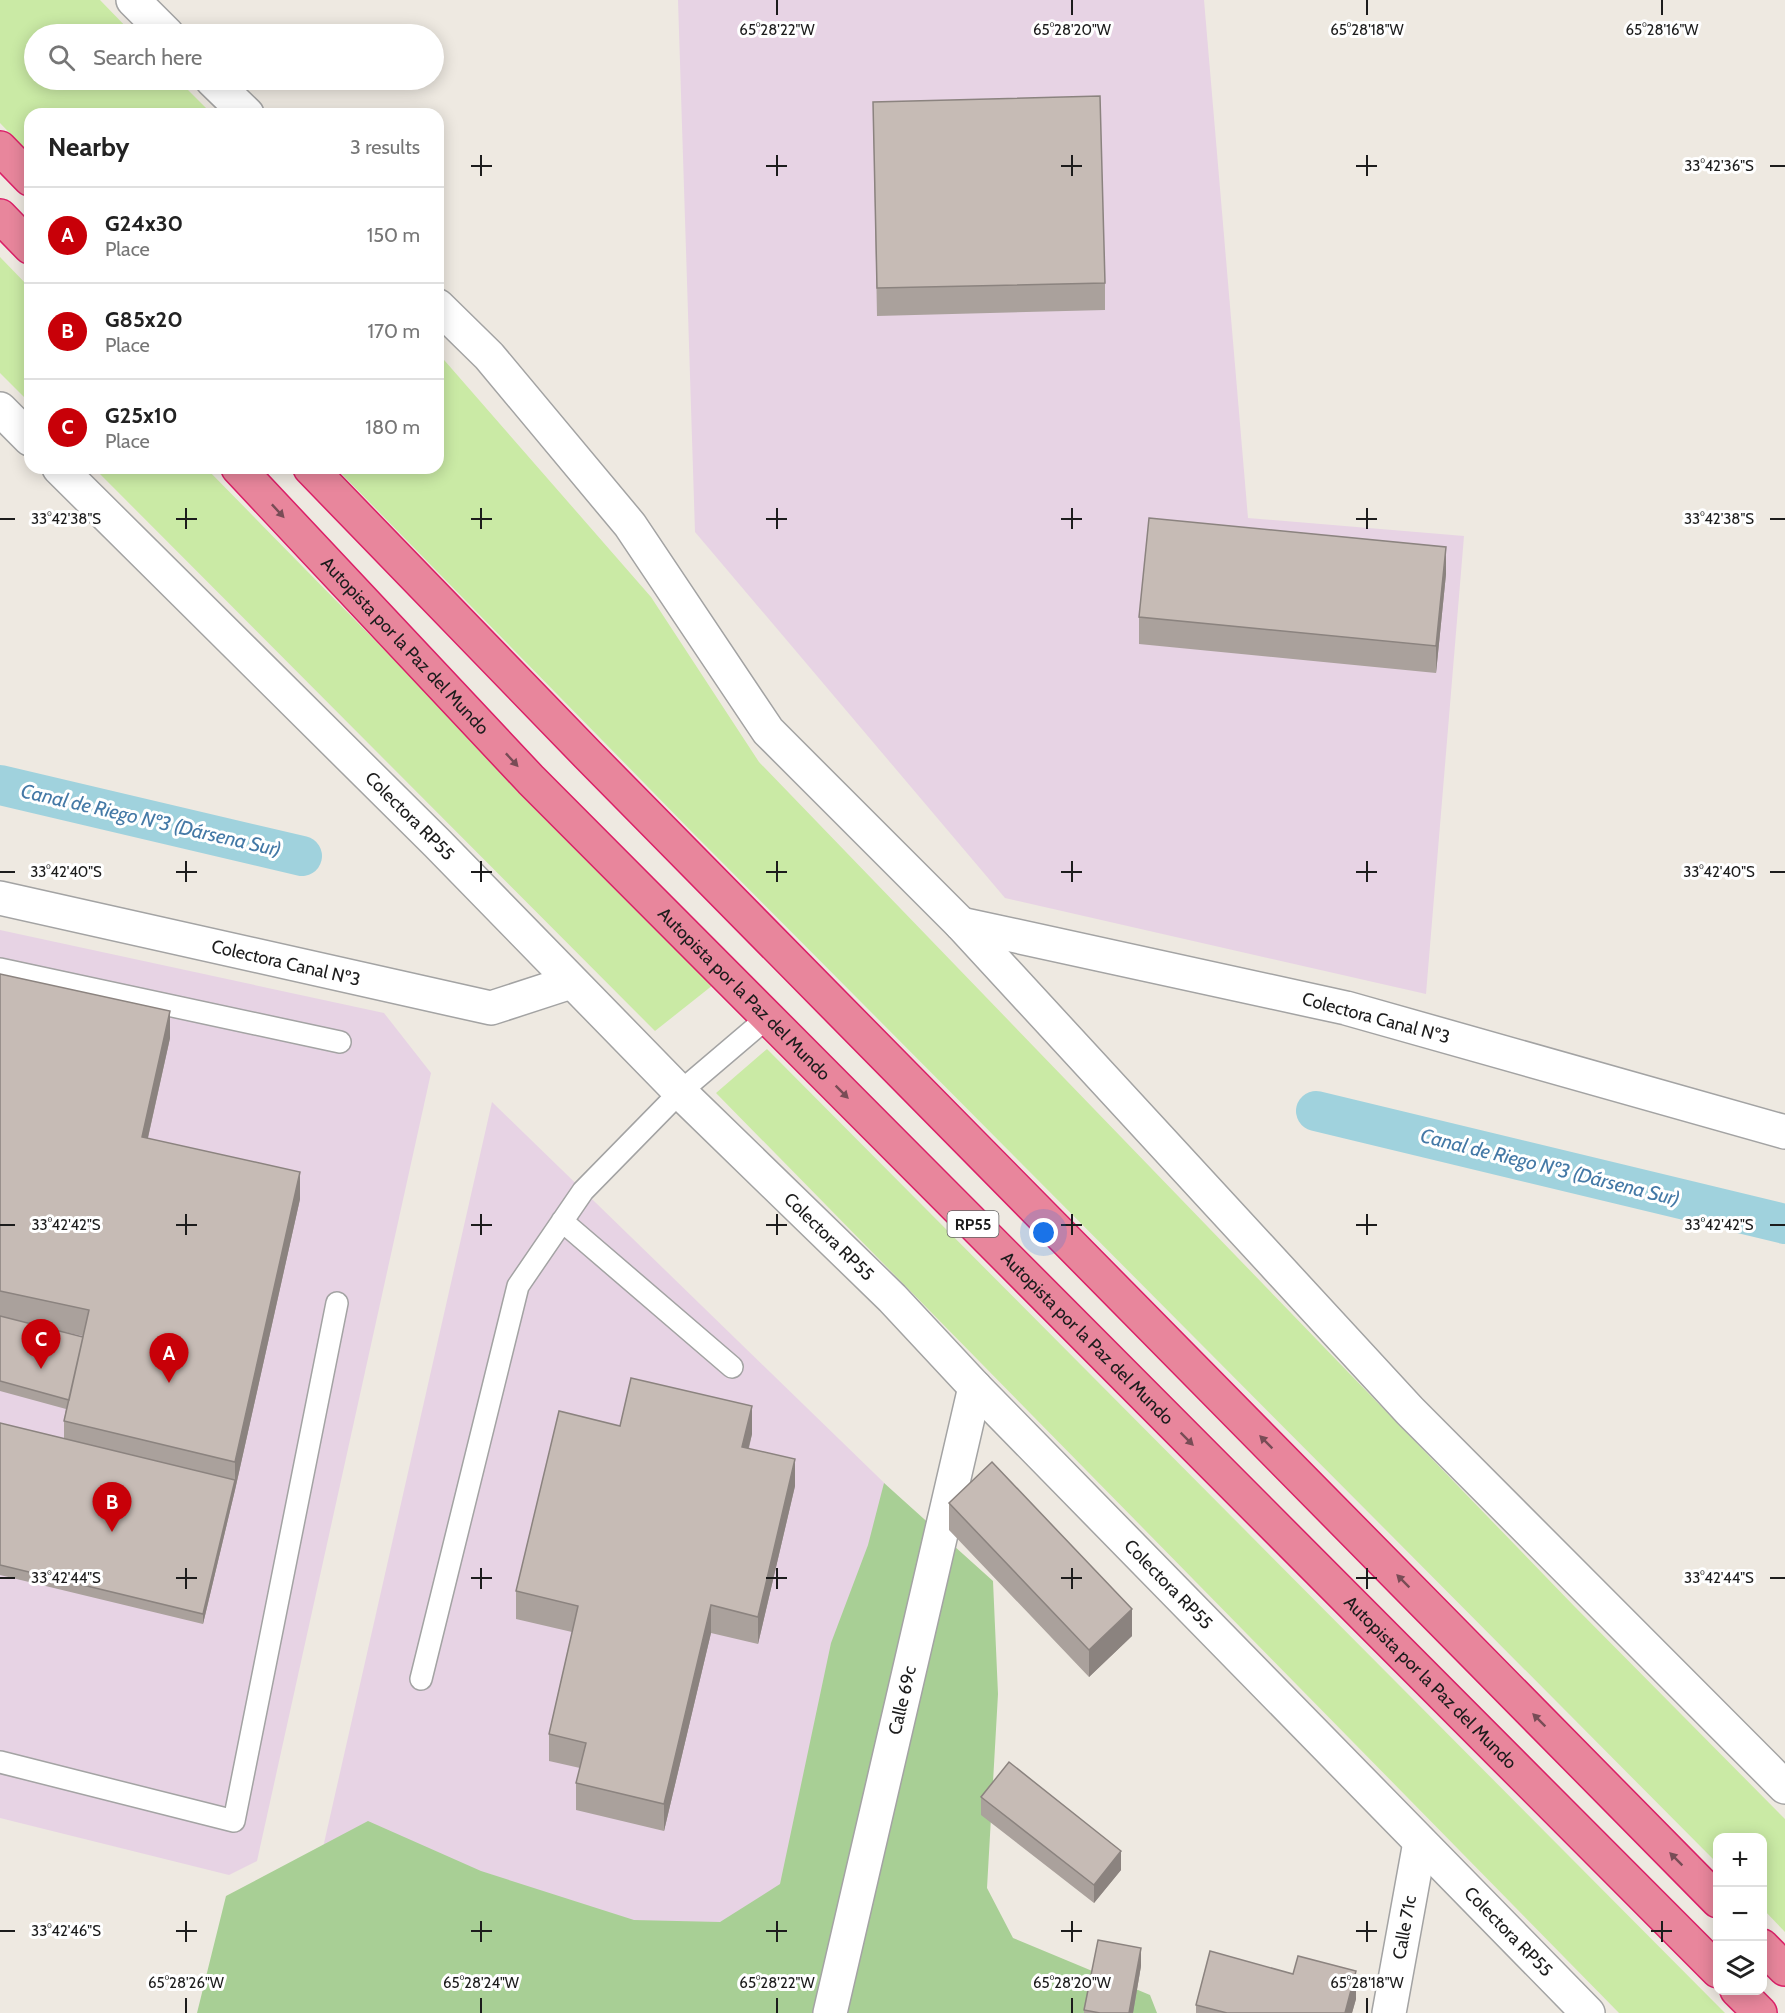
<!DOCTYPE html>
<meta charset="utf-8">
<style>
body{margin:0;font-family:Cabin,sans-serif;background:#f2f2f2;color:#222}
.controls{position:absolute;right:18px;bottom:18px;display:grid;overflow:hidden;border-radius:12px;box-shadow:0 3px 15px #0003}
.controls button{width:54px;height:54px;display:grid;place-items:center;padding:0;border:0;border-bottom:2px solid #e0e0e0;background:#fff;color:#222;font:30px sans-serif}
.you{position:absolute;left:1044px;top:1233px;width:21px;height:21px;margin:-15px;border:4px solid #fff;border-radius:50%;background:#1a73e8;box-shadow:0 0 0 9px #1a73e833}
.badge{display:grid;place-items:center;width:39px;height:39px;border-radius:50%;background:#c80008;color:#fff;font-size:20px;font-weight:700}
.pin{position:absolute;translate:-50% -50px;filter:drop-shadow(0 2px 3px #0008)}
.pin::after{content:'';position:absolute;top:32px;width:21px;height:18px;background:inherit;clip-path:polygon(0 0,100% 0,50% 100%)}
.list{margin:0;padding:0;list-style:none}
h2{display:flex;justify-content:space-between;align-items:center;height:78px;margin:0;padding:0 24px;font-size:26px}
h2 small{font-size:20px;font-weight:400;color:#767676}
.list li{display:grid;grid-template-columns:39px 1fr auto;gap:18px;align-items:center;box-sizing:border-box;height:96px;padding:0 24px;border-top:2px solid #e0e0e0}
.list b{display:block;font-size:22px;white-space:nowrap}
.list p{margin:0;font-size:20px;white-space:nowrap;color:#767676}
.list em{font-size:20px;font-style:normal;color:#767676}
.icon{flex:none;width:33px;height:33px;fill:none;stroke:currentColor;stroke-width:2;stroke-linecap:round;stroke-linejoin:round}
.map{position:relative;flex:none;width:1785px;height:2013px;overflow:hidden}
.search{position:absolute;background:#fff;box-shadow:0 3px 15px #0003;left:24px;top:24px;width:420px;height:66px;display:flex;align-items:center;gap:15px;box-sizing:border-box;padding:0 21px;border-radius:33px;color:#767676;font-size:22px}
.panel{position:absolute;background:#fff;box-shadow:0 3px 15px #0003;left:24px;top:108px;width:420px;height:366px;border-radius:18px}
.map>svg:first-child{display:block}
.industrial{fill:#e7d3e4}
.grass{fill:#caeaa5}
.forest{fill:#a8cf95}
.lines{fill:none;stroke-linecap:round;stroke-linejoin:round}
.canal{stroke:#a0d2dd;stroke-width:40}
.lane-casing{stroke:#a3a3a3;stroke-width:24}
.street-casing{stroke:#a3a3a3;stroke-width:36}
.highway-casing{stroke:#db1f67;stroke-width:36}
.lane{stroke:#fff;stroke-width:21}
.street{stroke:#fff;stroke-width:33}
.highway{stroke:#e8869c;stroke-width:33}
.wall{fill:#aaa19c;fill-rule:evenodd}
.shaded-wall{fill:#8b837f}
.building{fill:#c6bbb5;stroke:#8b837f;stroke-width:1.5}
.oneway{fill:#784c56}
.ticks{fill:none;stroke:#1c1c1c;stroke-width:2}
.labels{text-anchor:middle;stroke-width:6;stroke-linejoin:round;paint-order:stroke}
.shield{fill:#fff;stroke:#606060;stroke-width:1.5}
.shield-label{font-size:16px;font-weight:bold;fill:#1c1c1c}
.street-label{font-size:18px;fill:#1c1c1c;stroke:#fff}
.water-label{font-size:20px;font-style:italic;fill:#4479a6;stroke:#fff}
.ticks-label{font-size:15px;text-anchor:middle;fill:#1c1c1c;stroke:#fff;stroke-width:6;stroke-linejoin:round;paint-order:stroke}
</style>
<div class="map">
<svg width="1785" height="2013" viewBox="0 0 1785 2013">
<rect width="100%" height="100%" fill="#eee9e1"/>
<path class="industrial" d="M 678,0 L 1204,0 L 1248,518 L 1464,536 L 1426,994 L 1005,898 L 695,532 Z
M 0,930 L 384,1013 L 431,1073 L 257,1861 L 229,1875 L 0,1818 Z
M 492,1102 L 908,1506 L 800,2013 L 310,1905 Z"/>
<path class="grass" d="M 0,0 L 100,0 L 133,34 L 34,34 L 34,80 L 178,80 L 212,114 L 30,114 L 30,154 L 0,123 Z
M 0,257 L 30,288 L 30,403 L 0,373 Z
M 438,353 L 651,597 L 759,762 L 1574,1606 L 1785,1819 L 1785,1932 L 1763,1909 L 1762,1838 L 1718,1838 L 1717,1863 L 690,830 L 336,468 L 438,468 Z
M 94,468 L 206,468 L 713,985 L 655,1031 Z
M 767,1049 L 1725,2013 L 1619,2013 L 716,1093 Z"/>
<path class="forest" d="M 884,1483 L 993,1581 L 998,1694 L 987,1888 L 1013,1938 L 1150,1995 L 1157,2013 L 197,2013 L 226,1896 L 368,1821 L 481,1871 L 634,1920 L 720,1922 L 780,1884 L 831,1643 L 868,1545 Z"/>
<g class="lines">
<path class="canal" d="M 0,785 L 302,856
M 1316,1111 L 1785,1224"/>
<defs>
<path id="lane" d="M 0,969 L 340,1042
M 562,1221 L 732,1367
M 421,1679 L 518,1286 L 583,1191 L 680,1092 L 767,1018
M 0,1762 L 234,1821 L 337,1303"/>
<g id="street">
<path d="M 133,0 L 167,34"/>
<path d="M 212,80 L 247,114"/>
<path d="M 438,306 L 489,356 L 630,525 L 768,731 L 961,924 L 1410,1411 L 1785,1787"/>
<path d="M 0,409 L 30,439"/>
<path id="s1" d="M 59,468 L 437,843 L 680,1092 L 892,1298 L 975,1387 L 1588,2013"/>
<path d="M 0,898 L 491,1008 L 571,982"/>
<path d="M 961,924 L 1346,1008 L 1785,1132"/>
<path id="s2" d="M 830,2013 L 975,1387"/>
<path id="s3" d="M 1389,2013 L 1420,1842"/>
</g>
<g id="highway">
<path d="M 0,148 L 30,179"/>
<path d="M 0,216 L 30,247"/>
<path id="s4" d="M 238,468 L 531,780 L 1718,1971"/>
<path d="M 310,468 L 588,755 L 1718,1901"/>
<path d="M 1762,1946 L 1785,1969"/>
<path d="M 1737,1990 L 1760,2013"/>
</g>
</defs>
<use href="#lane" class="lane-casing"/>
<use href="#street" class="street-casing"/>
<use href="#highway" class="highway-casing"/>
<use href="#lane" class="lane"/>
<use href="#street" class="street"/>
<use href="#highway" class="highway"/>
</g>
<path class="wall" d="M 873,102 L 1105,283 L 1105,310 L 877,316 Z
M 1446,574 L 1436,673 L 1139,644 L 1139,617 Z
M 0,974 L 170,1038 L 148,1138 L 300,1199 L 235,1490 L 203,1624 L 0,1575 L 0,1423 L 64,1439 L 64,1421 L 66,1409 L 0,1391 ZM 49,1329 L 83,1336 L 83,1337 Z
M 620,1426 L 752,1434 L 749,1448 L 795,1486 L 758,1644 L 711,1633 L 664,1831 L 576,1810 L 576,1783 L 580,1768 L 549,1761 L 549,1734 L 572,1632 L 516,1619 L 516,1591 Z
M 949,1503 L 1132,1636 L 1089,1677 L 949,1530 Z
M 981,1797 L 1121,1870 L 1094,1903 L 981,1815 Z
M 1141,1966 L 1133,2013 L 1084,2013 L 1084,2010 Z
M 1356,1999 L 1352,2013 L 1196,2013 L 1196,2005 Z"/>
<path class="shaded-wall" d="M 1446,547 L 1446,574 L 1436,673 L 1436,646 Z
M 170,1011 L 170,1038 L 142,1164 L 142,1137 Z
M 300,1172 L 300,1199 L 235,1490 L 203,1624 L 203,1614 L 235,1480 L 235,1462 Z
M 752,1406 L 752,1434 L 742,1474 L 742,1447 Z
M 795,1459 L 795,1486 L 758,1644 L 758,1617 Z
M 711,1605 L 711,1633 L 664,1831 L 664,1804 Z
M 1132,1609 L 1132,1636 L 1089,1677 L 1089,1650 Z
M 1121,1851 L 1121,1870 L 1094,1903 L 1094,1885 Z
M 1141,1948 L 1141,1966 L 1133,2013 L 1129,2013 Z
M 1356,1971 L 1356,1999 L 1352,2013 L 1345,2013 Z"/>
<path class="building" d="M 1100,96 L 1105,283 L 877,288 L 873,102 Z
M 1149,518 L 1446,547 L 1436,646 L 1139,617 Z
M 0,974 L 170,1011 L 142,1137 L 300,1172 L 235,1462 L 64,1421 L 89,1310 L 0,1291 Z
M 0,1316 L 83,1337 L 69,1400 L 0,1381 Z
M 631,1378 L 752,1406 L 742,1447 L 795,1459 L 758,1617 L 711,1605 L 664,1804 L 576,1783 L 586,1743 L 549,1734 L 578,1606 L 516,1591 L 559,1411 L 620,1426 Z
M 0,1423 L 235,1480 L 203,1614 L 0,1565 Z
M 992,1462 L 1132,1609 L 1089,1650 L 949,1503 Z
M 1009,1762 L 1121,1851 L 1094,1885 L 981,1797 Z
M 1098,1940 L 1141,1948 L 1129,2013 L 1100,2013 L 1084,2010 Z
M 1210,1951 L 1293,1974 L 1298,1956 L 1356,1971 L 1345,2013 L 1227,2013 L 1196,2005 Z"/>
<defs><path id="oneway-solid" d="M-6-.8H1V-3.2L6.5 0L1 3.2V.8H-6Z" transform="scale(1.5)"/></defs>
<g class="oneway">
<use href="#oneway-solid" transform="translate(278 511) rotate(47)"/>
<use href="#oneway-solid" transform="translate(512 760) rotate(47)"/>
<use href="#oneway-solid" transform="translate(842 1092) rotate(45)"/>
<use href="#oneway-solid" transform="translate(1187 1439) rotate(45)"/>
<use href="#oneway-solid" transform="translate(1266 1442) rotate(-135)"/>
<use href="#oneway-solid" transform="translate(1403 1581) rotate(-135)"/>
<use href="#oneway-solid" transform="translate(1539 1720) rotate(-135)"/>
<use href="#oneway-solid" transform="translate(1676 1859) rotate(-135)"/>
</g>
<path class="ticks" d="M 777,0 L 777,15M 1072,0 L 1072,15M 1367,0 L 1367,15M 1662,0 L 1662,15M 481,155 L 481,176M 777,155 L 777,176M 1072,155 L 1072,176M 1367,155 L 1367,176M 471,166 L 492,166M 766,166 L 787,166M 1061,166 L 1082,166M 1356,166 L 1377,166M 1770,166 L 1785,166M 186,508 L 186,529M 481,508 L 481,529M 777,508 L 777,529M 1072,508 L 1072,529M 1367,508 L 1367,529M 0,519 L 15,519M 176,519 L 197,519M 471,519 L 492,519M 766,519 L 787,519M 1061,519 L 1082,519M 1356,519 L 1377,519M 1770,519 L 1785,519M 186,861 L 186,882M 481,861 L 481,882M 777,861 L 777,882M 1072,861 L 1072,882M 1367,861 L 1367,882M 0,872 L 15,872M 176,872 L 197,872M 471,872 L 492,872M 766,872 L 787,872M 1061,872 L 1082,872M 1356,872 L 1377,872M 1770,872 L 1785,872M 186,1214 L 186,1235M 481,1214 L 481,1235M 777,1214 L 777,1235M 1072,1214 L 1072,1235M 1367,1214 L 1367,1235M 0,1225 L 15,1225M 176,1225 L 197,1225M 471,1225 L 492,1225M 766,1225 L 787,1225M 1061,1225 L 1082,1225M 1356,1225 L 1377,1225M 1770,1225 L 1785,1225M 186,1568 L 186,1589M 481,1568 L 481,1589M 777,1568 L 777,1589M 1072,1568 L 1072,1589M 1367,1568 L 1367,1589M 0,1578 L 15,1578M 176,1578 L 197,1578M 471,1578 L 492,1578M 766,1578 L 787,1578M 1061,1578 L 1082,1578M 1356,1578 L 1377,1578M 1770,1578 L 1785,1578M 186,1921 L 186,1942M 481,1921 L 481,1942M 777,1921 L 777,1942M 1072,1921 L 1072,1942M 1367,1921 L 1367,1942M 1662,1921 L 1662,1942M 0,1931 L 15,1931M 176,1931 L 197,1931M 471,1931 L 492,1931M 766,1931 L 787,1931M 1061,1931 L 1082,1931M 1356,1931 L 1377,1931M 1651,1931 L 1672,1931M 186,1998 L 186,2013M 481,1998 L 481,2013M 777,1998 L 777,2013M 1072,1998 L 1072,2013M 1367,1998 L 1367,2013"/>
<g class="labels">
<rect class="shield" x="947.5" y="1211" width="51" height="26" rx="4.5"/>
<g class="shield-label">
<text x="973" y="1230">RP55</text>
</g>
<g class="street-label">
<text dy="6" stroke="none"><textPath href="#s4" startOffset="244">Autopista por la Paz del Mundo</textPath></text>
<text dy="6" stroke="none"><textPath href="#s1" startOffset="494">Colectora RP55</textPath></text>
<text transform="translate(286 963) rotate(13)" y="6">Colectora Canal Nº3</text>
<text dy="6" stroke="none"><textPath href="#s4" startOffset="730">Autopista por la Paz del Mundo</textPath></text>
<text transform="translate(1376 1018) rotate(15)" y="6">Colectora Canal Nº3</text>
<text dy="6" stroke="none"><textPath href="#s1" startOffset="1088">Colectora RP55</textPath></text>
<text dy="6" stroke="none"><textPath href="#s4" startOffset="1216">Autopista por la Paz del Mundo</textPath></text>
<text dy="6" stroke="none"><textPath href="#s1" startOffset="1574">Colectora RP55</textPath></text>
<text dy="6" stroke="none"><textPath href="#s4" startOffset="1702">Autopista por la Paz del Mundo</textPath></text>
<text dy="6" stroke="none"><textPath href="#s2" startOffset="321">Calle 69c</textPath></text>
<text dy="6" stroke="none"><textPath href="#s3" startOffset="87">Calle 71c</textPath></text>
<text dy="6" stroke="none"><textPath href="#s1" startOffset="2060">Colectora RP55</textPath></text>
</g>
<g class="water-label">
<text transform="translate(151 820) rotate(13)" y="7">Canal de Riego Nº3 (Dársena Sur)</text>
<text transform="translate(1550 1167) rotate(14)" y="7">Canal de Riego Nº3 (Dársena Sur)</text>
</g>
</g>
<g class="ticks-label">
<text x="777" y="35">65°28'22"W</text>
<text x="1072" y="35">65°28'20"W</text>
<text x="1367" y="35">65°28'18"W</text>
<text x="1662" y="35">65°28'16"W</text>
<text x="1719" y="171">33°42'36"S</text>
<text x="66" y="524">33°42'38"S</text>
<text x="1719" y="524">33°42'38"S</text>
<text x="66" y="877">33°42'40"S</text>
<text x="1719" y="877">33°42'40"S</text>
<text x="66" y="1230">33°42'42"S</text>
<text x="1719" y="1230">33°42'42"S</text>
<text x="66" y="1583">33°42'44"S</text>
<text x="1719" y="1583">33°42'44"S</text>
<text x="66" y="1936">33°42'46"S</text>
<text x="186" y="1988">65°28'26"W</text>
<text x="481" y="1988">65°28'24"W</text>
<text x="777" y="1988">65°28'22"W</text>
<text x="1072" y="1988">65°28'20"W</text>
<text x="1367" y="1988">65°28'18"W</text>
</g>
</svg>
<div class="controls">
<button>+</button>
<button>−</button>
<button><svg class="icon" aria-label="layers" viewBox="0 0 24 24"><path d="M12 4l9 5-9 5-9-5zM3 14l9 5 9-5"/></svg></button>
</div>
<div class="you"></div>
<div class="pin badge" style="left:169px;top:1383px">A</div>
<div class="pin badge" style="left:112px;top:1532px">B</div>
<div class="pin badge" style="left:41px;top:1369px">C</div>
<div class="search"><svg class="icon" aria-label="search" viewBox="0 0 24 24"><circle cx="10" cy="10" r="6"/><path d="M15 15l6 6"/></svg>Search here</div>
<section class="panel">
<h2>Nearby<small>3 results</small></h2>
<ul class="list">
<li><span class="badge">A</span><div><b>G24x30</b><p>Place</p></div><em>150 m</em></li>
<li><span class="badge">B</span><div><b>G85x20</b><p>Place</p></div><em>170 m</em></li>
<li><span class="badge">C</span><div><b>G25x10</b><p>Place</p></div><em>180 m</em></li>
</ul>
</section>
</div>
